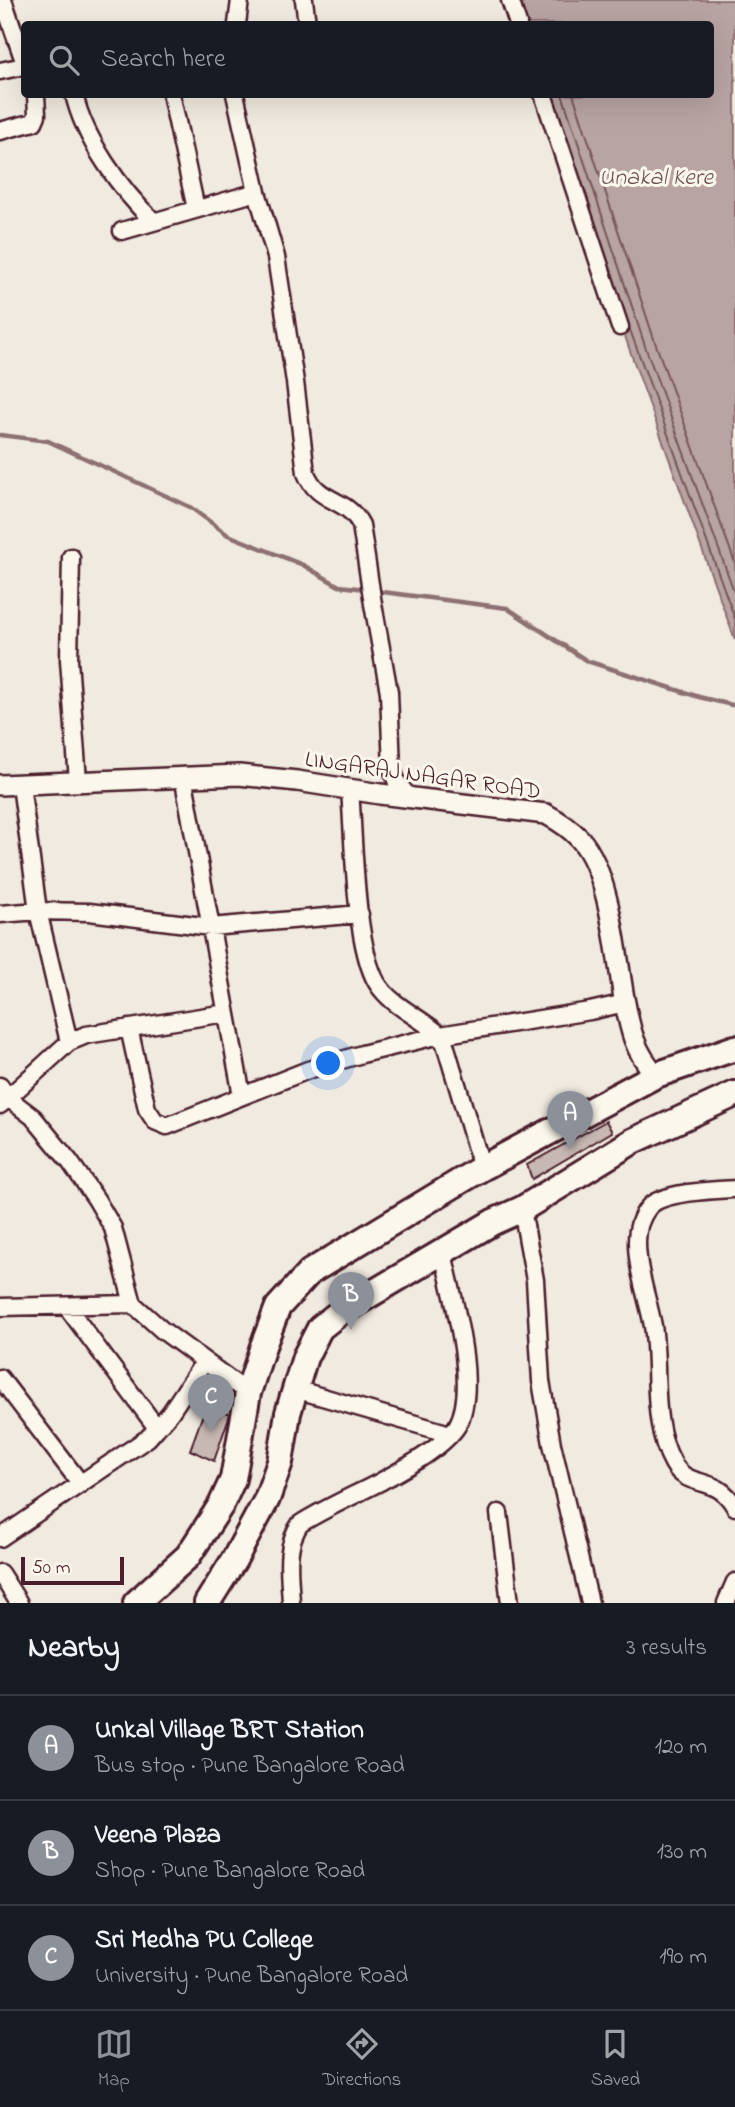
<!DOCTYPE html>
<meta charset="utf-8">
<style>
body{margin:0;font-family:"Indie Flower",sans-serif;background:#20242c;color:#f1f3f6}
.scale{position:absolute;left:21px;bottom:18px;width:103px;box-sizing:border-box;padding-left:7px;border:4px solid #4a1f2b;border-top:0;font-size:19px;line-height:24px;white-space:nowrap;color:#4a1f2b;-webkit-text-stroke:5px #fbf7ec;paint-order:stroke}
.you{position:absolute;left:329px;top:1064px;width:24px;height:24px;margin:-18px;border:5px solid #fff;border-radius:50%;background:#1a73e8;box-shadow:0 0 0 10px #1a73e833}
.badge{display:grid;place-items:center;width:46px;height:46px;border-radius:50%;background:#8c9099;color:#fff;font-size:23px;font-weight:700}
.pin{position:absolute;translate:-50% -58px;filter:drop-shadow(0 2px 4px #0008)}
.pin::after{content:'';position:absolute;top:37px;width:24px;height:21px;background:inherit;clip-path:polygon(0 0,100% 0,50% 100%)}
.list{margin:0;padding:0;list-style:none}
h2{display:flex;justify-content:space-between;align-items:center;height:91px;margin:0;padding:0 28px;font-size:30px}
h2 small{font-size:23px;font-weight:400;color:#9ea1a6}
.list li{display:grid;grid-template-columns:46px 1fr auto;gap:21px;align-items:center;box-sizing:border-box;height:105px;padding:0 28px;border-top:2px solid #363941}
.list b{display:block;font-size:26px;white-space:nowrap}
.list p{margin:0;font-size:23px;white-space:nowrap;color:#9ea1a6}
.list em{font-size:23px;font-style:normal;color:#9ea1a6}
.icon{flex:none;width:38px;height:38px;fill:none;stroke:currentColor;stroke-width:2;stroke-linecap:round;stroke-linejoin:round}
.map{position:relative;flex:none;width:735px;height:1603px;overflow:hidden}
.search{position:absolute;background:#171b24;box-shadow:0 7px 28px #0002;left:21px;right:21px;top:21px;height:77px;display:flex;align-items:center;gap:18px;box-sizing:border-box;padding:0 24px;border-radius:7px;color:#9ea1a6;font-size:26px}
.sheet{height:406px;background:#171b24}
nav{display:flex;justify-content:space-around;align-items:center;box-sizing:border-box;height:98px;border-top:2px solid #363941;background:#171b24;font-size:19px;color:#9ea1a6}
nav a{display:grid;justify-items:center;gap:4px}
nav .on{color:#8c9099}
.map>svg:first-child{display:block}
.water{fill:#b8a4a2;stroke:#8c6f72;stroke-width:2}
.lines{fill:none;stroke-linecap:round;stroke-linejoin:round}
.shore{stroke:#76545b;stroke-width:2}
.stream{stroke:#8c6f72;stroke-width:4.5}
.building{fill:#c8b8b3;stroke:#4a1f2b;stroke-width:2}
.minor-casing{stroke:#4a1f2b;stroke-width:21}
.tertiary-casing{stroke:#4a1f2b;stroke-width:24}
.primary-casing{stroke:#4a1f2b;stroke-width:30}
.minor{stroke:#fbf7ec;stroke-width:16}
.tertiary{stroke:#fbf7ec;stroke-width:19}
.primary{stroke:#fbf7ec;stroke-width:24}
.labels{text-anchor:middle;stroke-width:6;stroke-linejoin:round;paint-order:stroke}
.street-label{font-size:23px;fill:#4a1f2b;stroke:#fbf7ec}
.water-label{font-size:24px;font-style:italic;fill:#704e55;stroke:#fbf7ec}
</style>
<div class="map">
<svg width="735" height="1603" viewBox="0 0 735 1603">
<rect width="100%" height="100%" fill="#f0eae0"/>
<filter id="ink" filterUnits="userSpaceOnUse"><feTurbulence type="fractalNoise" baseFrequency=".0143" numOctaves="2"/><feDisplacementMap in="SourceGraphic" scale="14" xChannelSelector="R" yChannelSelector="G"/><feConvolveMatrix kernelMatrix="1 2 1 2 8 2 1 2 1" color-interpolation-filters="sRGB"/></filter>
<g filter="url(#ink)">
<path class="water" d="M 514,0 L 735,0 L 735,640 L 630,351 L 545,95 L 710,94 L 710,24 L 522,24 Z"/>
<g class="lines">
<path class="shore" d="M 562,94 L 645,346 L 735,594
M 573,94 L 655,342 L 735,563
M 629,327 L 735,619"/>
<path class="stream" d="M 0,435 L 48,441 L 190,507 L 228,535 L 303,565 L 339,586 L 366,589
M 375,591 L 507,608 L 587,661 L 699,697 L 732,705"/>
</g>
<path class="building" d="M 606,1121 L 612,1132 L 532,1179 L 527,1165 Z
M 206,1406 L 230,1414 L 214,1461 L 190,1450 Z"/>
<g class="lines">
<defs>
<path id="minor" d="M 3,0 L 24,61
M 304,0 L 307,24
M 510,0 L 518,24
M 237,24 L 240,0
M 0,71 L 24,66
M 74,94 C 84,139 121,190 153,221
M 171,94 L 196,209
M 235,94 L 257,192 L 276,257 L 295,382 L 306,473 C 318,504 347,497 361,525 L 373,604 L 389,692 L 392,769 L 397,783 L 409,797
M 543,94 L 620,327
M 0,131 L 34,122 L 37,115 L 36,94
M 122,231 L 257,192
M 71,557 L 69,660 L 78,781
M 183,776 L 242,1096
M 21,785 L 38,911 L 69,1042
M 350,790 C 354,837 354,944 377,983 C 391,1006 420,1017 440,1035 L 445,1044 L 482,1168
M 0,914 L 38,911 L 89,912 L 211,927 L 360,914
M 129,1028 L 147,1109 L 155,1121 L 167,1126 L 308,1070 L 362,1054 L 440,1035 L 590,1011 L 625,1003
M 0,1086 L 8,1098 L 33,1117 L 70,1162 L 96,1199 L 113,1228 L 133,1304 L 162,1330 L 248,1393
M 0,1105 L 69,1042 L 86,1035 L 226,1013
M 735,1189 C 715,1190 660,1192 648,1208 C 640,1218 637,1230 637,1242 C 637,1271 648,1299 653,1326 C 660,1371 650,1422 673,1463 C 688,1491 716,1473 735,1507
M 522,1209 L 535,1280 L 541,1381 L 552,1444 L 590,1603
M 0,1307 L 133,1304
M 67,1307 L 157,1428
M 0,1378 L 81,1484
M 295,1389 L 450,1434
M 499,1513 L 510,1603
M 0,1538 L 148,1438 L 170,1413 L 204,1362
M 0,1573 L 19,1603
M 291,1603 C 290,1576 284,1547 300,1524 C 325,1508 353,1496 380,1482 C 403,1469 443,1448 457,1426 C 480,1387 452,1296 443,1253
M 726,1603 L 735,1582"/>
<path id="tertiary" d="M 0,785 L 239,775 L 297,781 L 380,794 L 546,814 C 559,821 570,828 580,839 C 610,873 616,953 624,998 C 630,1029 634,1051 656,1075"/>
<path id="primary" d="M 136,1603 L 188,1556 L 221,1505 L 233,1479 L 248,1393 L 263,1346 L 278,1307 L 310,1272 L 482,1168 L 656,1075 L 735,1048
M 207,1603 L 234,1560 L 267,1499 L 280,1462 L 288,1413 L 305,1357 L 320,1328 L 339,1313 L 493,1222 L 522,1209 L 633,1141 L 735,1094"/>
</defs>
<use href="#minor" class="minor-casing"/>
<use href="#tertiary" class="tertiary-casing"/>
<use href="#primary" class="primary-casing"/>
<use href="#minor" class="minor"/>
<use href="#tertiary" class="tertiary"/>
<use href="#primary" class="primary"/>
</g>
</g>
<g class="labels">
<g class="street-label">
<text transform="translate(423 774) rotate(8)" y="8">LINGARAJ NAGAR ROAD</text>
</g>
<g class="water-label">
<text x="656" y="184">Unakal Kere</text>
</g>
</g>
</svg>
<div class="scale">50 m</div>
<div class="you"></div>
<div class="pin badge" style="left:570px;top:1149px">A</div>
<div class="pin badge" style="left:351px;top:1330px">B</div>
<div class="pin badge" style="left:211px;top:1432px">C</div>
<div class="search"><svg class="icon" aria-label="search" viewBox="0 0 24 24"><circle cx="10" cy="10" r="6"/><path d="M15 15l6 6"/></svg>Search here</div>
</div>
<section class="sheet">
<h2>Nearby<small>3 results</small></h2>
<ul class="list">
<li><span class="badge">A</span><div><b>Unkal Village BRT Station</b><p>Bus stop · Pune Bangalore Road</p></div><em>120 m</em></li>
<li><span class="badge">B</span><div><b>Veena Plaza</b><p>Shop · Pune Bangalore Road</p></div><em>130 m</em></li>
<li><span class="badge">C</span><div><b>Sri Medha PU College</b><p>University · Pune Bangalore Road</p></div><em>190 m</em></li>
</ul>
</section>
<nav>
<a class="on"><svg class="icon" aria-label="map" viewBox="0 0 24 24"><path d="M3 6l6-2 6 2 6-2v14l-6 2-6-2-6 2zM9 4v14M15 6v14"/></svg>Map</a>
<a><svg class="icon" aria-label="directions" viewBox="0 0 24 24"><path d="M12 3l9 9-9 9-9-9zM9 14v-3h6M13 9l2 2-2 2"/></svg>Directions</a>
<a><svg class="icon" aria-label="saved" viewBox="0 0 24 24"><path d="M7 4h10v16l-5-4-5 4z"/></svg>Saved</a>
</nav>
